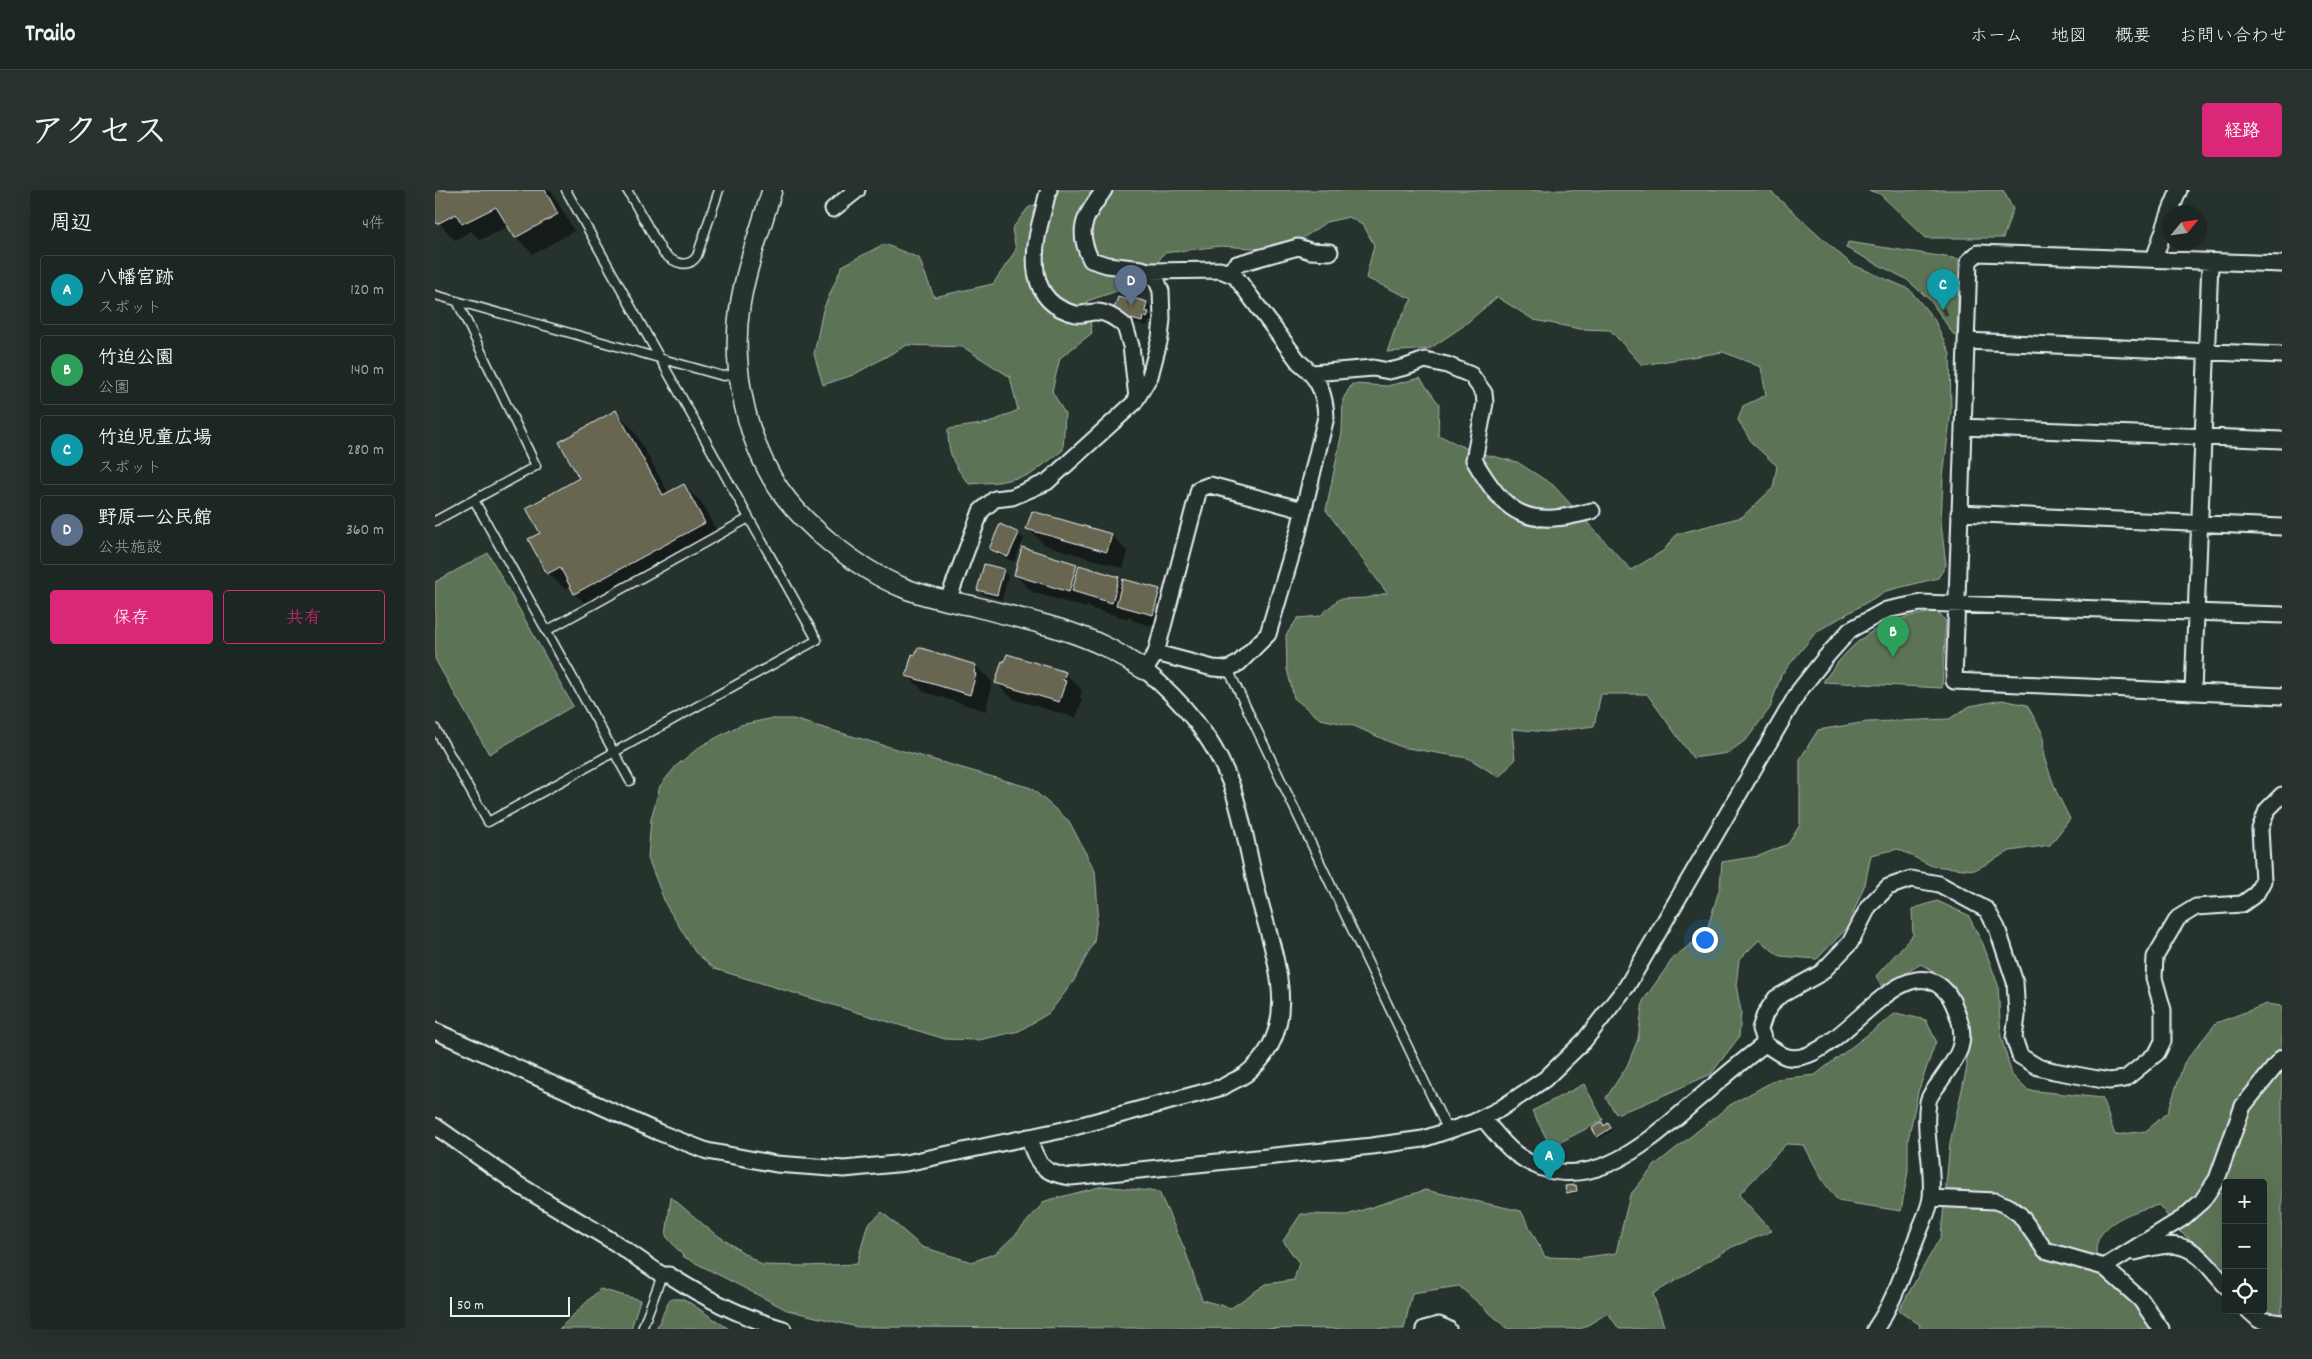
<!DOCTYPE html>
<html lang="ja">
<meta charset="utf-8">
<style>
body{margin:0;font-family:Dekko,"Klee One",sans-serif;background:#29322f;color:#f1f3f6}
.controls{position:absolute;right:15px;bottom:15px;display:grid;overflow:hidden;border-radius:5px;box-shadow:0 5px 20px #0002}
.controls button{width:45px;height:45px;display:grid;place-items:center;padding:0;border:0;border-bottom:1px solid #3a4340;background:#1c2622;color:#f1f3f6;font:25px sans-serif}
.compass{position:absolute;left:1727px;top:15px;width:45px;height:45px;border-radius:50%;background:#1c2622;box-shadow:0 5px 20px #0002;rotate:61deg}
.scale{position:absolute;left:15px;bottom:12px;width:120px;box-sizing:border-box;padding-left:5px;border:2px solid #e8f1f8;border-top:0;font-size:14px;line-height:18px;white-space:nowrap;color:#e8f1f8;-webkit-text-stroke:4px #26332d;paint-order:stroke}
.you{position:absolute;left:1269px;top:749px;width:18px;height:18px;margin:-12px;border:4px solid #fff;border-radius:50%;background:#1a73e8;box-shadow:0 0 0 8px #1a73e833}
.badge{display:grid;place-items:center;width:32px;height:32px;border-radius:50%;background:#db2777;color:#fff;font-size:16px;font-weight:700}
.pin{position:absolute;translate:-50% -41px;filter:drop-shadow(0 1px 2px #0008)}
.pin::after{content:'';position:absolute;top:26px;width:18px;height:15px;background:inherit;clip-path:polygon(0 0,100% 0,50% 100%)}
.list{margin:0;padding:0;list-style:none}
h2{display:flex;justify-content:space-between;align-items:center;height:65px;margin:0;padding:0 20px;font-size:21px}
h2 small{font-size:16px;font-weight:400;color:#a0a5a5}
.list li{display:grid;grid-template-columns:32px 1fr auto;gap:15px;align-items:center;box-sizing:border-box;height:70px;margin:0 10px 10px;padding:0 10px;border:1px solid #3a4340;border-radius:5px}
.list b{display:block;font-size:19px;white-space:nowrap}
.list p{margin:0;font-size:16px;white-space:nowrap;color:#a0a5a5}
.list em{font-size:16px;font-style:normal;color:#a0a5a5}
.actions{display:flex;gap:10px;padding:15px 20px}
.actions a{flex:1;padding:11px 0;border:1px solid #db2777;border-radius:5px;text-align:center;font-size:18px;color:#db2777}
.actions .main{background:#db2777;color:#fff}
.icon{flex:none;width:28px;height:28px;fill:none;stroke:currentColor;stroke-width:2;stroke-linecap:round;stroke-linejoin:round}
.map{position:relative;flex:none;width:1847px;height:1139px;overflow:hidden;border-radius:5px}
header{display:flex;align-items:center;gap:30px;box-sizing:border-box;height:70px;padding:0 25px;background:#1c2622;border-bottom:1px solid #3a4340}
header strong{font-size:24px}
nav{display:flex;gap:28px;margin-inline-start:auto;font-size:18px}
.intro{display:flex;align-items:center;justify-content:space-between;box-sizing:border-box;height:120px;padding:0 30px}
h1{margin:0;font-size:35px}
.button{padding:12px 22px;border-radius:5px;background:#db2777;color:#fff;font-size:18px;font-weight:700}
main{display:flex;gap:30px;padding:0 30px}
aside{flex:1;background:#1c2622;border-radius:5px;box-shadow:0 5px 20px #0002}
.map>svg:first-child{display:block}
.green{fill:#5d7357;stroke:#a2b2a8}
.shadow{fill:#0007}
.building{fill:#676551;stroke:#e8f1f8}
.lines{fill:none;stroke-linecap:round;stroke-linejoin:round}
.service-casing{stroke:#e8f1f8;stroke-width:11}
.minor-casing{stroke:#e8f1f8;stroke-width:19}
.tertiary-casing{stroke:#e8f1f8;stroke-width:22}
.service{stroke:#26332d;stroke-width:8}
.minor{stroke:#26332d;stroke-width:15}
.tertiary{stroke:#26332d;stroke-width:19}
</style>
<header>
<strong>Trailo</strong>
<nav><a>ホーム</a><a>地図</a><a>概要</a><a>お問い合わせ</a></nav>
</header>
<div class="intro"><h1>アクセス</h1><a class="button">経路</a></div>
<main>
<aside>
<h2>周辺<small>4件</small></h2>
<ul class="list">
<li><span class="badge" style="background:#0f9aa8">A</span><div><b>八幡宮跡</b><p>スポット</p></div><em>120 m</em></li>
<li><span class="badge" style="background:#2e9e5b">B</span><div><b>竹迫公園</b><p>公園</p></div><em>140 m</em></li>
<li><span class="badge" style="background:#0f9aa8">C</span><div><b>竹迫児童広場</b><p>スポット</p></div><em>280 m</em></li>
<li><span class="badge" style="background:#5c6f8a">D</span><div><b>野原一公民館</b><p>公共施設</p></div><em>360 m</em></li>
</ul>
<div class="actions"><a class="main">保存</a><a>共有</a></div>
</aside>
<div class="map">
<svg width="1847" height="1139" viewBox="0 0 1847 1139">
<rect width="100%" height="100%" fill="#26332d"/>
<filter id="ink" filterUnits="userSpaceOnUse"><feTurbulence type="fractalNoise" baseFrequency=".02" numOctaves="2"/><feDisplacementMap in="SourceGraphic" scale="10" xChannelSelector="R" yChannelSelector="G"/><feConvolveMatrix kernelMatrix="1 2 1 2 8 2 1 2 1" color-interpolation-filters="sRGB"/></filter>
<g filter="url(#ink)">
<path class="green" d="M 622,0 L 1334,0 L 1416,74 L 1474,99 L 1499,129 L 1515,164 L 1516,221 L 1508,287 L 1506,334 L 1511,375 L 1503,388 L 1451,401 L 1381,442 L 1346,485 L 1335,518 L 1312,549 L 1293,563 L 1258,568 L 1212,504 L 1166,504 L 1159,536 L 1112,542 L 1077,539 L 1080,570 L 1064,587 L 1033,568 L 966,557 L 919,536 L 885,529 L 859,508 L 852,479 L 851,445 L 863,428 L 885,426 L 904,409 L 932,408 L 952,403 L 891,320 L 907,242 L 908,209 L 917,194 L 952,196 L 985,188 L 1004,214 L 1003,245 L 1039,262 L 1082,272 L 1118,295 L 1196,380 L 1228,361 L 1242,344 L 1307,327 L 1338,298 L 1342,276 L 1317,253 L 1303,230 L 1308,216 L 1331,205 L 1326,177 L 1288,162 L 1207,175 L 1175,140 L 1145,139 L 1099,130 L 1062,107 L 1027,137 L 994,159 L 952,162 L 960,139 L 977,109 L 931,88 L 939,55 L 929,36 L 914,27 L 891,32 L 864,51 L 832,59 L 785,56 L 729,63 L 709,92 L 652,111 L 657,143 L 625,168 L 617,201 L 630,224 L 628,260 L 595,285 L 564,292 L 534,294 C 518,274 513,265 513,239 L 554,233 L 583,220 L 575,187 L 528,157 L 472,155 L 418,185 L 388,195 L 379,164 L 388,120 L 407,76 L 449,54 L 484,68 L 499,107 L 558,94 L 581,60 L 577,39 L 593,18 L 618,6 Z
M 1433,0 L 1568,0 L 1578,19 L 1568,48 L 1491,48 L 1445,4 Z
M 1413,52 L 1524,69 L 1522,145 L 1519,145 L 1495,110 L 1471,89 L 1411,58 Z
M 53,363 L 138,516 L 54,564 L 0,469 L 0,392 Z
M 1503,422 L 1511,431 L 1507,498 L 1388,492 C 1420,447 1446,427 1503,422 Z
M 1567,510 L 1592,515 L 1608,544 L 1609,567 L 1621,601 L 1635,629 L 1615,655 L 1575,661 L 1540,680 L 1497,676 L 1463,659 L 1436,665 L 1430,694 L 1412,738 L 1382,769 L 1345,766 L 1324,750 L 1304,770 L 1301,795 L 1306,822 L 1304,847 L 1276,884 L 1209,914 L 1181,924 L 1171,908 L 1192,876 L 1203,849 L 1208,811 L 1239,767 L 1271,743 L 1285,697 L 1287,672 L 1324,666 L 1353,654 L 1365,635 L 1365,569 L 1383,540 L 1432,532 L 1514,529 L 1535,516 Z
M 334,529 L 358,529 L 596,598 L 634,631 L 660,681 L 663,719 L 659,752 L 638,792 L 614,823 L 584,841 L 544,850 L 510,849 L 280,779 L 260,762 L 231,715 L 213,668 L 216,629 L 225,596 L 241,576 L 266,556 L 305,535 Z
M 1502,711 L 1533,725 L 1548,754 L 1563,795 L 1566,847 L 1577,885 L 1592,900 L 1667,908 L 1680,945 L 1711,941 L 1733,922 L 1749,873 L 1781,833 L 1832,814 L 1847,816 L 1847,1139 L 1827,1139 L 1814,1120 L 1828,1120 L 1828,993 L 1791,993 L 1791,1089 L 1760,1053 L 1744,1041 L 1724,1015 C 1691,1022 1643,1041 1668,1082 C 1675,1094 1689,1102 1698,1112 C 1706,1120 1713,1130 1720,1139 L 1484,1139 L 1485,1135 L 1464,1120 L 1506,1046 L 1515,953 L 1532,877 L 1529,827 L 1513,791 L 1486,774 L 1447,797 L 1441,786 L 1478,745 L 1477,719 Z
M 1461,823 L 1491,830 L 1501,851 L 1483,902 L 1473,950 L 1473,981 L 1466,1021 L 1403,1011 L 1388,991 L 1369,955 L 1351,954 L 1304,1005 L 1337,1041 L 1297,1057 L 1218,1104 L 1230,1139 L 1184,1139 L 1173,1123 L 1146,1139 L 1073,1139 L 1024,1096 L 977,1103 L 969,1139 L 422,1137 L 352,1120 L 249,1067 L 231,1046 L 236,1007 L 276,1041 L 327,1075 L 370,1076 L 422,1074 L 432,1036 L 447,1022 L 487,1057 L 537,1072 L 561,1063 L 582,1043 L 610,1011 L 668,996 L 724,1002 L 750,1060 L 767,1110 L 796,1118 L 831,1094 L 859,1090 L 864,1073 L 848,1051 L 866,1024 L 912,1025 L 990,1000 L 1086,1021 L 1110,1067 L 1144,1068 L 1181,1063 L 1195,1005 L 1220,975 L 1295,915 L 1342,889 L 1380,885 Z
M 1149,894 L 1168,930 L 1116,957 L 1097,921 Z
M 165,1099 L 205,1110 L 196,1139 L 124,1139 Z
M 235,1109 L 249,1109 L 294,1139 L 221,1139 Z"/>
<path class="shadow" d="M 0,0 L 116,0 L 139,41 L 98,64 L 81,47 L 74,36 L 45,50 L 36,41 L 20,50 L 0,28 Z
M 695,109 L 712,113 L 717,119 L 715,125 L 719,128 L 718,132 L 713,131 L 712,136 L 693,131 L 681,119 L 695,112 Z
M 1509,117 L 1514,124 L 1510,126 L 1505,119 Z
M 181,222 L 198,239 L 234,304 L 249,296 L 266,312 L 286,349 L 157,420 L 140,404 L 136,396 L 130,399 L 113,383 L 107,343 L 146,289 Z
M 593,339 L 676,345 L 693,362 L 688,378 L 610,355 Z
M 583,344 L 589,349 L 579,372 L 561,364 L 556,358 Z
M 642,375 L 645,378 L 684,388 L 688,393 L 724,400 L 741,417 L 734,441 L 699,431 L 694,426 L 693,429 L 655,418 L 652,414 L 651,418 L 597,402 L 580,385 Z
M 568,380 L 573,386 L 567,410 L 549,405 L 543,399 Z
M 541,476 L 557,492 L 551,521 L 489,502 L 472,485 Z
M 630,483 L 647,500 L 645,507 L 647,509 L 641,528 L 578,509 L 561,493 Z
M 1167,934 L 1175,937 L 1177,941 L 1165,948 L 1163,946 Z
M 1140,996 L 1143,1003 L 1135,1004 L 1132,1002 Z"/>
<path class="building" d="M 0,0 L 110,0 L 123,24 L 80,48 L 61,17 L 27,34 L 21,24 L 2,34 L 0,30 Z
M 683,107 L 694,110 L 695,107 L 712,112 L 710,121 L 714,122 L 712,128 L 708,126 L 707,132 L 686,126 L 687,122 L 679,119 Z
M 181,220 L 228,305 L 249,294 L 270,333 L 139,404 L 125,377 L 112,384 L 93,349 L 105,343 L 91,318 L 144,288 L 124,252 Z
M 597,321 L 677,344 L 672,362 L 591,339 Z
M 565,334 L 584,343 L 573,367 L 554,359 Z
M 587,357 L 642,374 L 634,402 L 579,385 Z
M 549,374 L 569,379 L 562,405 L 542,400 Z
M 644,375 L 684,387 L 677,413 L 637,401 Z
M 688,389 L 725,399 L 718,425 L 681,415 Z
M 483,457 L 541,475 L 539,483 L 541,484 L 535,505 L 471,486 L 477,464 L 480,465 Z
M 572,464 L 631,482 L 628,490 L 631,491 L 624,512 L 560,493 L 567,471 L 569,472 Z
M 1167,932 L 1169,936 L 1173,933 L 1176,938 L 1162,947 L 1157,938 Z
M 1141,995 L 1142,1001 L 1131,1003 L 1130,996 Z"/>
<g class="lines">
<defs>
<path id="service" d="M 192,0 L 228,63 C 238,72 253,80 262,66 L 284,0
M 0,105 L 288,186 L 303,184
M 39,310 L 195,591
M 0,331 L 101,276 L 22,111
M 111,441 L 314,328
M 793,479 L 1013,941
M 0,538 L 53,632 L 382,450 L 131,0
M 207,1139 L 227,1085"/>
<path id="minor" d="M 614,0 C 611,7 610,15 608,22 C 597,60 590,113 641,124 C 647,125 654,122 660,122 C 671,121 682,129 690,136 L 696,156 L 702,208
M 398,19 L 422,0
M 1735,22 L 1744,0
M 1719,69 L 1734,25
M 1847,74 L 1543,63 L 1534,71 L 1519,491 L 1847,506
M 713,81 L 785,80 L 800,86 L 864,172 C 883,187 890,203 891,227 L 863,343 L 833,444 L 804,473 L 793,479 L 778,478 L 721,463 L 764,299 L 775,295 L 868,320
M 793,82 L 802,74 L 863,57 L 875,61 L 895,62
M 1531,151 L 1847,165
M 878,183 L 938,178 L 954,181 L 971,177 L 990,170 L 1012,175 L 1036,185 L 1049,203 L 1050,213 L 1039,270 C 1072,327 1093,338 1157,321
M 1528,237 L 1847,250
M 1524,323 L 1847,337
M 513,410 L 546,321 L 560,309 L 577,307 L 612,292 L 699,213 L 715,186 L 725,148 L 727,129 L 726,101 L 722,91 L 713,81 L 707,79 L 672,75 L 656,70 C 640,39 650,27 669,0
M 1758,502 L 1775,72
M 0,841 L 223,942 L 272,961 L 341,974 L 409,979 L 471,973 L 628,940 L 788,897 C 795,892 804,889 811,884 C 870,838 839,766 824,708 C 814,670 809,630 796,594 C 778,547 748,512 710,480 L 721,463
M 1048,928 C 1058,940 1068,954 1081,964 C 1147,1012 1208,957 1257,914 C 1281,894 1304,873 1330,854
M 0,936 L 82,994 L 179,1052 L 227,1085 L 234,1085 C 271,1109 306,1127 348,1139
M 593,947 C 603,974 606,983 636,987 L 937,956 L 988,949 L 1039,932 L 1065,919 L 1110,889 L 1149,851 L 1192,796 L 1364,501 L 1390,468 L 1415,440 L 1451,420 L 1486,413 L 1847,425
M 1496,1008 L 1560,1011 L 1573,1016 L 1585,1025 L 1610,1060 L 1669,1077 L 1706,1110 L 1726,1139
M 1700,1062 C 1709,1060 1717,1057 1726,1056 C 1760,1051 1770,1074 1791,1096
M 1669,1077 L 1748,1028 L 1767,1011 L 1782,989 L 1808,916 L 1847,868
M 1813,1120 L 1824,1130 L 1847,1133
M 989,1139 L 1004,1135 L 1013,1139
M 1440,1139 C 1460,1111 1471,1074 1484,1042 C 1488,1031 1495,1018 1496,1007 C 1499,975 1488,944 1493,912 C 1494,905 1501,898 1504,893 C 1520,869 1533,857 1524,828 C 1521,820 1518,811 1513,804 C 1467,747 1403,878 1353,867 C 1346,866 1337,858 1330,854 L 1325,839 L 1330,824 L 1341,808 L 1386,783 L 1415,753 L 1434,716 L 1453,697 L 1476,689 L 1504,694 L 1552,720 L 1562,738 L 1580,792 L 1582,826 L 1579,848 L 1585,866 L 1603,877 L 1619,881 L 1674,891 L 1690,889 L 1722,863 L 1728,851 L 1728,820 L 1719,788 L 1720,767 L 1743,728 L 1761,717 L 1807,714 L 1821,704 L 1828,691 L 1825,639 L 1832,620 L 1847,605"/>
<path id="tertiary" d="M 337,0 C 326,38 311,77 305,116 C 296,173 309,239 337,288 C 363,332 422,379 469,398 C 490,407 515,411 538,416 C 582,428 631,437 671,457 C 685,464 697,473 710,480"/>
</defs>
<use href="#service" class="service-casing"/>
<use href="#minor" class="minor-casing"/>
<use href="#tertiary" class="tertiary-casing"/>
<use href="#service" class="service"/>
<use href="#minor" class="minor"/>
<use href="#tertiary" class="tertiary"/>
</g>
</g>
</svg>
<div class="controls">
<button>+</button>
<button>−</button>
<button><svg class="icon" aria-label="locate" viewBox="0 0 24 24"><circle cx="12" cy="12" r="6"/><path d="M12 2v4M12 18v4M2 12h4M18 12h4"/></svg></button>
</div>
<svg class="compass" viewBox="-18 -18 36 36"><path d="M0-13l5 13h-10z" fill="#e53935"/><path d="M0 13l5-13h-10z" fill="#a0a5a5"/></svg>
<div class="scale">50 m</div>
<div class="you"></div>
<div class="pin badge" style="left:1114px;top:991px;background:#0f9aa8">A</div>
<div class="pin badge" style="left:1458px;top:467px;background:#2e9e5b">B</div>
<div class="pin badge" style="left:1508px;top:120px;background:#0f9aa8">C</div>
<div class="pin badge" style="left:696px;top:116px;background:#5c6f8a">D</div>
</div>
</main>
